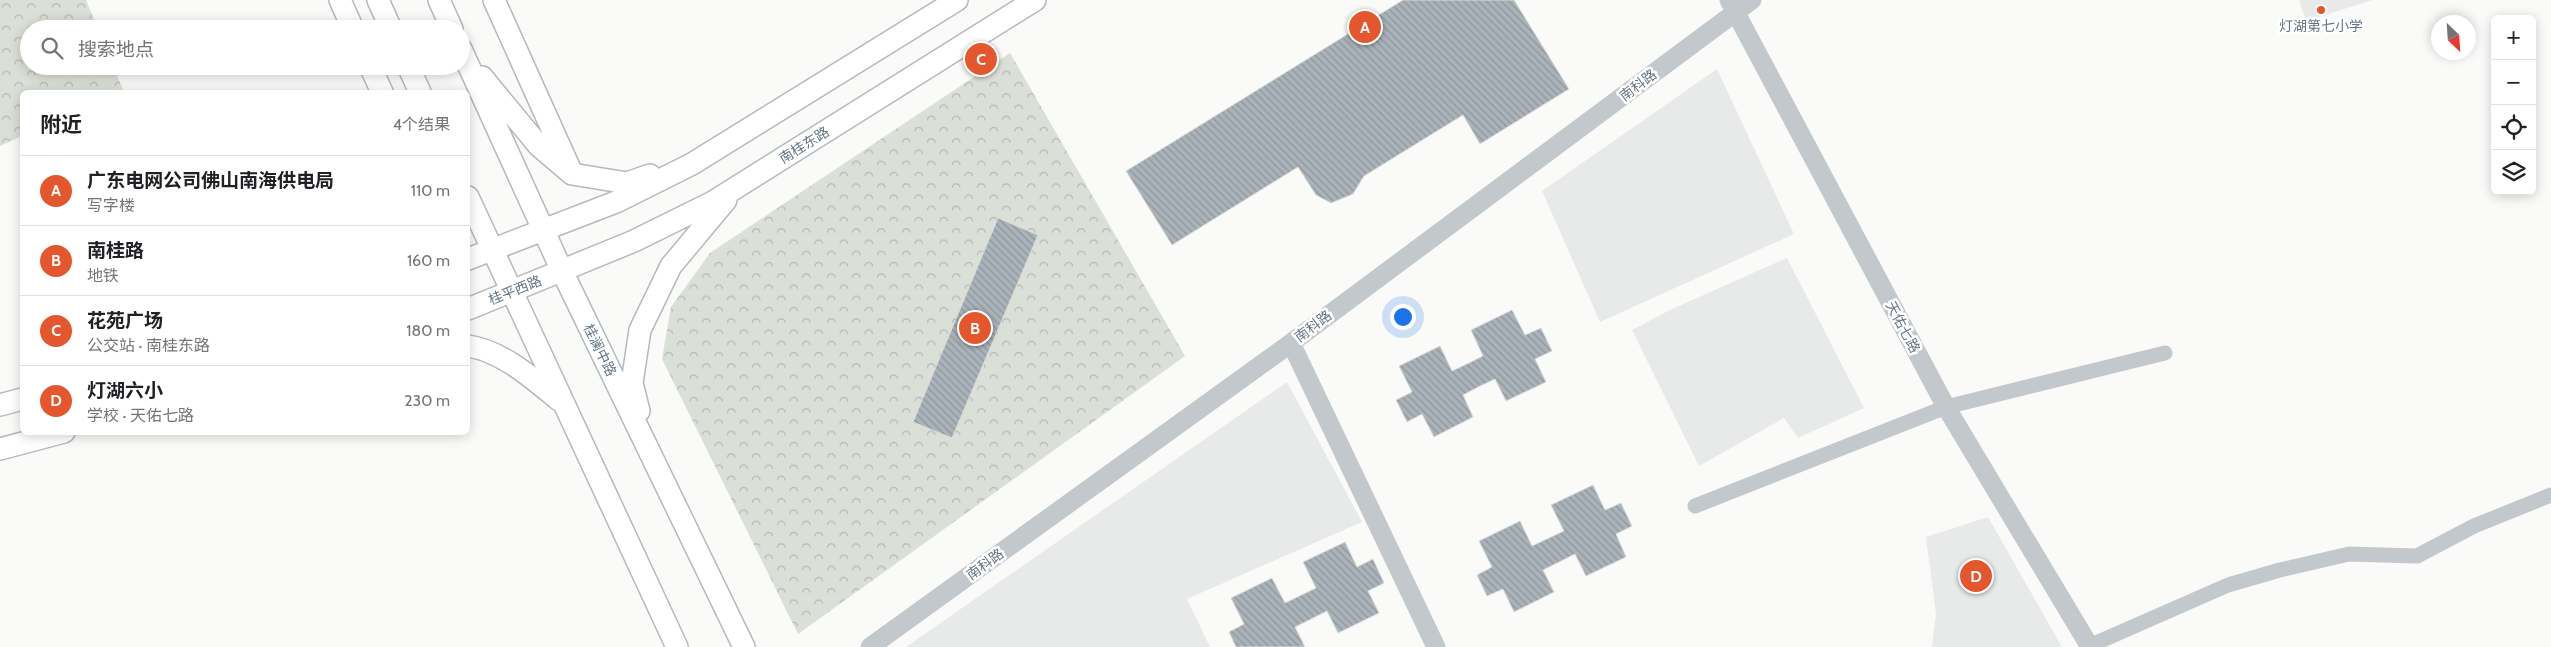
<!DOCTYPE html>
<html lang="zh">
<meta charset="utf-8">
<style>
body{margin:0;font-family:Cabin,"Noto Sans SC",sans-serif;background:#f2f2f2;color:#202124}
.controls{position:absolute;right:15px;top:15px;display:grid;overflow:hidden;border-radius:8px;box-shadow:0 2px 12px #0003}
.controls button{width:45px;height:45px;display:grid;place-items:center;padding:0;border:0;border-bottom:1px solid #e0e0e0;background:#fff;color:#202124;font:25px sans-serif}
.compass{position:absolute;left:2431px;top:15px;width:45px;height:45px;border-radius:50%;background:#fff;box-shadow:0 2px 12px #0003;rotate:155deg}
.you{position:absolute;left:1402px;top:316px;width:18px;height:18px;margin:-12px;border:4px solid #fff;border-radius:50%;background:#1a73e8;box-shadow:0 0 0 8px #1a73e833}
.badge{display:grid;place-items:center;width:32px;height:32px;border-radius:50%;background:#e4572e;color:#fff;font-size:16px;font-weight:700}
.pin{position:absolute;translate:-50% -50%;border:2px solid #fff;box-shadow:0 1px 5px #0006}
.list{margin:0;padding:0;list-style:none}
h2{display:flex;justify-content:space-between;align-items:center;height:65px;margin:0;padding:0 20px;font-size:21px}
h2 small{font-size:16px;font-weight:400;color:#757577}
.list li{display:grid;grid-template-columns:32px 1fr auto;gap:15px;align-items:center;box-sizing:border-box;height:70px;padding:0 20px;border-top:1px solid #e0e0e0}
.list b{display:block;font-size:19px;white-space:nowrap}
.list p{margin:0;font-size:16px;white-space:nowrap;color:#757577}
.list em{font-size:16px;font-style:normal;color:#757577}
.icon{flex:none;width:28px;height:28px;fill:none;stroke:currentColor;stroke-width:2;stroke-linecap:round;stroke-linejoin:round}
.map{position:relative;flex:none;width:2551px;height:647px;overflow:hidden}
.search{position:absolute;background:#fff;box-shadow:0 2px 12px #0003;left:20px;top:20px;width:450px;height:55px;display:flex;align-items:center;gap:12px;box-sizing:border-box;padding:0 18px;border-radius:28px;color:#757577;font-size:19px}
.panel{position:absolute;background:#fff;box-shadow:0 2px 12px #0003;left:20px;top:90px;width:450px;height:345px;border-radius:8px}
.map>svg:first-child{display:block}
.built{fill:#e8e9e9}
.park{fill:url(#park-crowns)}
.building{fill:url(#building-back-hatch);stroke:#dcdcda}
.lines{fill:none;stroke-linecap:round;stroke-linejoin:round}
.secondary-casing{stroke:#b3babf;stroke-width:24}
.minor{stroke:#c3c8cc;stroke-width:15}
.tertiary{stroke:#c3c8cc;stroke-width:19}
.secondary{stroke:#fff;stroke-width:21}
.poi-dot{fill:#e4572e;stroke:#fff;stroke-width:2}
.labels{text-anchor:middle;stroke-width:5;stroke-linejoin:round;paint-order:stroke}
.poi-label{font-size:14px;fill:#657683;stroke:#fff}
.street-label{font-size:14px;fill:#657683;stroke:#fff}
</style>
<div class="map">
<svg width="2551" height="647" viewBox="0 0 2551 647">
<defs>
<pattern id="park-crowns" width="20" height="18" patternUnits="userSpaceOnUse" patternTransform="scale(1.25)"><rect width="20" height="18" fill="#dadfd7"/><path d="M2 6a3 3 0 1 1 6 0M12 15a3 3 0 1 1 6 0" fill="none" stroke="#b4b9b4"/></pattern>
<pattern id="building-back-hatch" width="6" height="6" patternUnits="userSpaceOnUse" patternTransform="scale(1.25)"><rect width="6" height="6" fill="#aab3b9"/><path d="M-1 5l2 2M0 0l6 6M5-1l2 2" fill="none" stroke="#8e969c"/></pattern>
</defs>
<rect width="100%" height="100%" fill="#fafaf8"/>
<path class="built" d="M 2299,0 L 2373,0 L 2306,21 Z
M 1717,69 L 1794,234 L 1600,322 L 1542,191 Z
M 1787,258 L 1864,408 L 1798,438 L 1784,418 L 1699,466 L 1632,330 L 1670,310 Z
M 1287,382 L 1362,522 L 1187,599 L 1210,647 L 906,647 Z
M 1988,517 L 2062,647 L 1932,647 L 1936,614 L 1926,537 Z"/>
<path class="park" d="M 0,0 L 86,0 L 98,29 L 29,29 L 29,66 L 113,66 L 124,92 L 22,92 L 22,136 L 0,146 Z
M 1010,53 L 1185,356 L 798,634 L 662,359 L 671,307 L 710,253 Z"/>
<path class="building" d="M 1403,0 L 1514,0 L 1569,89 L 1480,144 L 1463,115 L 1364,176 L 1353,194 L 1331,203 L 1316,195 L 1298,167 L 1172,245 L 1126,171 Z
M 998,218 L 1038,235 L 952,438 L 913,422 Z
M 1512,310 L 1525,335 L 1541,328 L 1552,351 L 1535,359 L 1546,382 L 1506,401 L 1495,379 L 1480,386 L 1463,395 L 1473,417 L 1434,437 L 1422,414 L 1407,422 L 1396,400 L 1412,392 L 1399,366 L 1440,346 L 1452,371 L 1469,363 L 1483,356 L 1471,330 Z
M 1593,485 L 1605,510 L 1621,503 L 1632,526 L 1616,534 L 1626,557 L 1586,576 L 1575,554 L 1543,570 L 1554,592 L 1514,612 L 1503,589 L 1487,596 L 1477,575 L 1492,567 L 1479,541 L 1520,521 L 1532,546 L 1564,531 L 1551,505 Z
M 1345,542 L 1357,567 L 1373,559 L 1384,583 L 1368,591 L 1379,613 L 1338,633 L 1327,611 L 1295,627 L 1305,647 L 1236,647 L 1229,632 L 1244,624 L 1231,598 L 1272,578 L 1285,603 L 1316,588 L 1303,562 Z"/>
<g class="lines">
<defs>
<path id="secondary" d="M 340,0 L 353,29
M 378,0 L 391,29
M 439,0 L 452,29
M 494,0 L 570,169
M 461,49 L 562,271 L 744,647
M 370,66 L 382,92
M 408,66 L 420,92
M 482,77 L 539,146 L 572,174 L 627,183 L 650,175
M 468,197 L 677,647
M 468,259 L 616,202 L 692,164 L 957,0
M 468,309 L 634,241 L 713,202 L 1035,0
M 468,346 C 502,351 532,378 559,400
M 0,405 L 22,399
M 639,411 L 632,383 L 640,330 L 671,266 L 726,200
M 0,449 L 64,432"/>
</defs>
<use href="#secondary" class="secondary-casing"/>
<path class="minor" d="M 1695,506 L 1946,407 L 2165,353
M 2089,646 L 2228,585 L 2280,570 L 2349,554 L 2417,556 L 2474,526 L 2551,495"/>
<path class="tertiary" d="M 1729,0 L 1946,407 L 2090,647
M 1291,343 L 1436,647
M 870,647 L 1291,343 L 1752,0"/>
<use href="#secondary" class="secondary"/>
</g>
<circle class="poi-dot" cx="2321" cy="10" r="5"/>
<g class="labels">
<g class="poi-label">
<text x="2321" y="31">灯湖第七小学</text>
</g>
<g class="street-label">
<text transform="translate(1638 85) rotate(-37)" y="5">南科路</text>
<text transform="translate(804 145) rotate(-32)" y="5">南桂东路</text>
<text transform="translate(515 290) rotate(-22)" y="5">桂平西路</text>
<text transform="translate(1313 326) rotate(-37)" y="5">南科路</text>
<text transform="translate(1903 327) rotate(62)" y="5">天佑七路</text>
<text transform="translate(600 350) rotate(64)" y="5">桂澜中路</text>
<text transform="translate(985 564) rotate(-36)" y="5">南科路</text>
</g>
</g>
</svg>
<div class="controls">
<button>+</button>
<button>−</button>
<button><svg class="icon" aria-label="locate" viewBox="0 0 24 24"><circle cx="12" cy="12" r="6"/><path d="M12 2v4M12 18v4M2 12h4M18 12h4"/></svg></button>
<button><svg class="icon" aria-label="layers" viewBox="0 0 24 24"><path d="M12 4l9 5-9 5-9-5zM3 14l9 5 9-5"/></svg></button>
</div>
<svg class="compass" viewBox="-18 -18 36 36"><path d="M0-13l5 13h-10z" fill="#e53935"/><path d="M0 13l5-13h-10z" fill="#757577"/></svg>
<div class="you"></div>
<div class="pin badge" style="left:1365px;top:27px">A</div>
<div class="pin badge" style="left:975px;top:328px">B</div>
<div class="pin badge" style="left:981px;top:59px">C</div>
<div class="pin badge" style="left:1976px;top:576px">D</div>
<div class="search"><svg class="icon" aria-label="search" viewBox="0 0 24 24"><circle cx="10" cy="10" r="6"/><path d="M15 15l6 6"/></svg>搜索地点</div>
<section class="panel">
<h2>附近<small>4个结果</small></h2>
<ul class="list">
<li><span class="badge">A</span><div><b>广东电网公司佛山南海供电局</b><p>写字楼</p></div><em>110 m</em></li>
<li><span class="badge">B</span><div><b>南桂路</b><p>地铁</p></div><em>160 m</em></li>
<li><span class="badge">C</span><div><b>花苑广场</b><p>公交站 · 南桂东路</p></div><em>180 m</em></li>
<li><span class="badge">D</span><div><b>灯湖六小</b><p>学校 · 天佑七路</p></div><em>230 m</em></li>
</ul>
</section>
</div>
